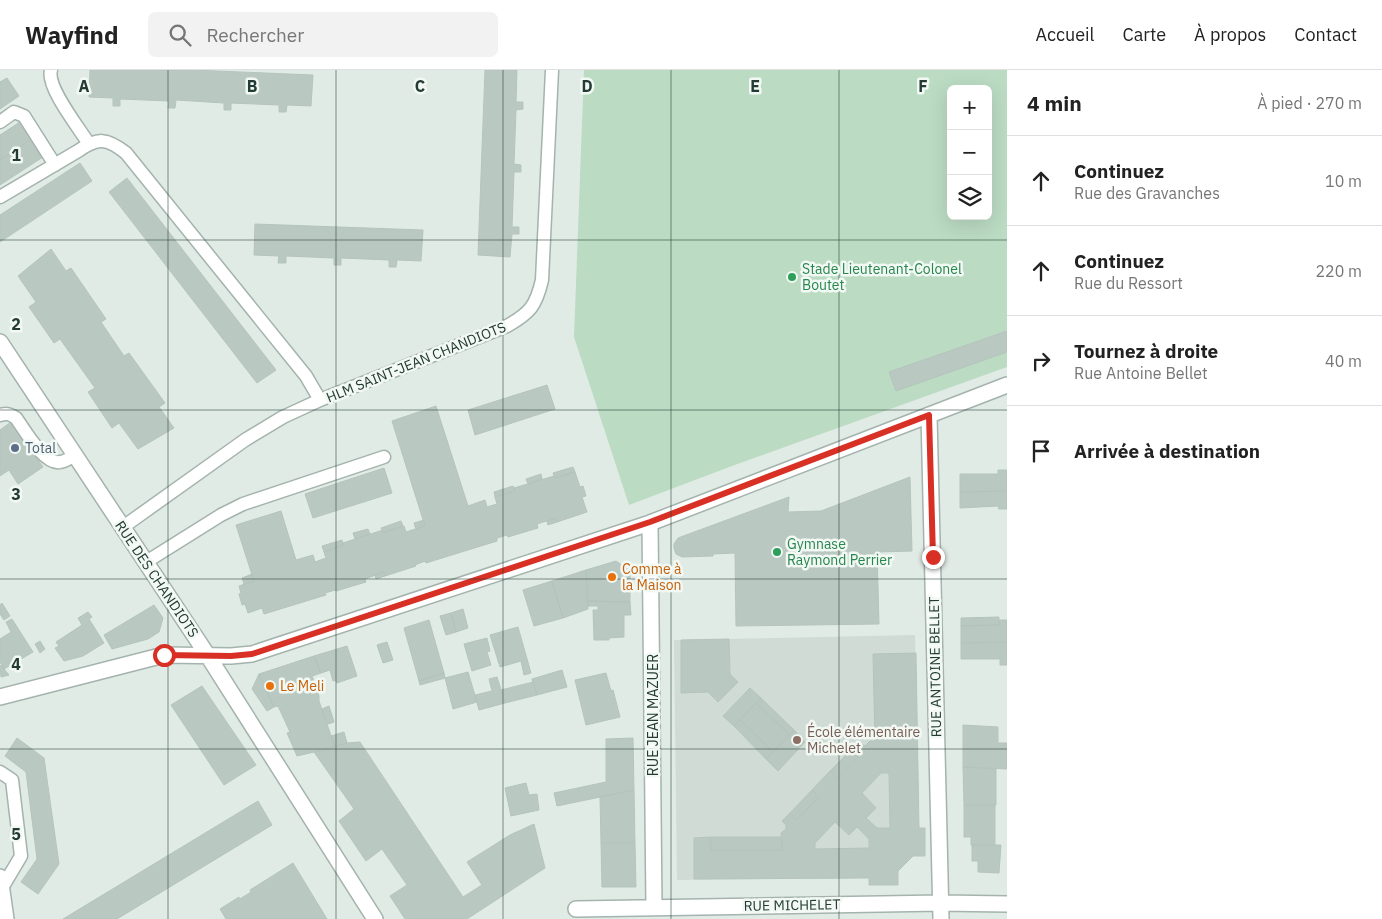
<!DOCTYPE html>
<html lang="fr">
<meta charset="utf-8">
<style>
body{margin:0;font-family:"IBM Plex Sans",sans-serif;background:#f2f2f2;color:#222}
.controls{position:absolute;right:15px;top:15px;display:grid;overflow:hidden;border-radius:8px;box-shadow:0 5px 20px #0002}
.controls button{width:45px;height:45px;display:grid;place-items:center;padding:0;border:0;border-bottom:1px solid #e0e0e0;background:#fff;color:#222;font:25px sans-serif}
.stop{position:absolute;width:15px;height:15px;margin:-11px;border:4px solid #d93025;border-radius:50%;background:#fff}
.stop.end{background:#d93025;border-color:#fff;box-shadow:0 1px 5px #0008}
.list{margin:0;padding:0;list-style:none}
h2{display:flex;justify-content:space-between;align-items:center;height:65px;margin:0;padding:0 20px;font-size:21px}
h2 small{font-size:16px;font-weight:400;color:#767676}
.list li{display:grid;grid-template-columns:32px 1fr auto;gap:15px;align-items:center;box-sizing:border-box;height:90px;padding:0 20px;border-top:1px solid #e0e0e0}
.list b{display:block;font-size:19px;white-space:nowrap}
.list p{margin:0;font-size:16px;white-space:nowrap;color:#767676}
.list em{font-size:16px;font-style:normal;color:#767676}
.icon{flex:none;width:28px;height:28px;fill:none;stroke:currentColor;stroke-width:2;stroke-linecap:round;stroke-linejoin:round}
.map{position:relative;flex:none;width:1007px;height:849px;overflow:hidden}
header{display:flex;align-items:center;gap:30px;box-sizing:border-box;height:70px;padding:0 25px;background:#fff;border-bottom:1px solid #e0e0e0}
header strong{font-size:24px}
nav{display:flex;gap:28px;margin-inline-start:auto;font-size:18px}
.search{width:350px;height:45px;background:#f2f2f2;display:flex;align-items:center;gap:12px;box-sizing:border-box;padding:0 18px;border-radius:8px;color:#767676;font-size:19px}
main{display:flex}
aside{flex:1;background:#fff}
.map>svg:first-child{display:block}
.built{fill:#d0dbd5}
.green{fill:#bbdbc3;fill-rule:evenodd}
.building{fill:#bac8c2;stroke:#b4c4bd;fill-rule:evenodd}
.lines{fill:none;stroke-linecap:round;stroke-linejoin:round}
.lane-casing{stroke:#a4b3ad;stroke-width:15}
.street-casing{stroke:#a4b3ad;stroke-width:18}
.lane{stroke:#fff;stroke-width:12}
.street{stroke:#fff;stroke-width:15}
.route{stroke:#d93025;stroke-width:6}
.grid{fill:none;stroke:#233b34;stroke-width:1;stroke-opacity:0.55}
.leisure-dot{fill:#2e9e5b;stroke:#f2f8f4;stroke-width:2}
.service-dot{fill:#5c6f8a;stroke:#f2f8f4;stroke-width:2}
.food-dot{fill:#e8710a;stroke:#f2f8f4;stroke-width:2}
.education-dot{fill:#8d6e63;stroke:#f2f8f4;stroke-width:2}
.labels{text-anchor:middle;stroke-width:5;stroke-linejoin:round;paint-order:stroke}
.leisure-label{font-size:14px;fill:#27864d;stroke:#f2f8f4;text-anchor:start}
.street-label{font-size:14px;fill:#233b34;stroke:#f2f8f4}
.service-label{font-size:14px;fill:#4e5e75;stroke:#f2f8f4;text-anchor:start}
.food-label{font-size:14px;fill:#c56008;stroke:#f2f8f4;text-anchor:start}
.education-label{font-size:14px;fill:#785e54;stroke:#f2f8f4;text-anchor:start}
.grid-label{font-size:16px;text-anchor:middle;font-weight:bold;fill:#233b34;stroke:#f2f8f4;stroke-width:5;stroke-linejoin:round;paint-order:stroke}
</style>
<header>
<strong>Wayfind</strong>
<div class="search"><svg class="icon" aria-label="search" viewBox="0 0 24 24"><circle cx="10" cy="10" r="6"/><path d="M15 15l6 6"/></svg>Rechercher</div>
<nav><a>Accueil</a><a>Carte</a><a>À propos</a><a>Contact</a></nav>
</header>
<main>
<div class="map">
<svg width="1007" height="849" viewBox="0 0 1007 849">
<rect width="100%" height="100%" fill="#e1ebe6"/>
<path class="built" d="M 915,565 L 919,758 L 925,758 L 925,786 L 913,786 L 898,801 L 898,815 L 869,815 L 869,808 L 677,810 L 674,570 Z"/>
<path class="green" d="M 584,0 L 1007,0 L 1007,297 L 732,396 L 629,435 L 574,267 ZM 951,19 L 988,19 L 988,146 L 951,146 Z"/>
<path class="building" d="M 90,0 L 192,0 L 313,5 L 311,36 L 287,35 L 286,42 L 279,42 L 279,35 L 231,33 L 231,40 L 224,40 L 224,33 L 176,30 L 175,38 L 168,38 L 169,31 L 120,29 L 120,36 L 113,36 L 113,28 L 89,27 Z
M 485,0 L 517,0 L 516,32 L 523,32 L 523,39 L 516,40 L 514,94 L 521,95 L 521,102 L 514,102 L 512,157 L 519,157 L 519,164 L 512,164 L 510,187 L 478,185 Z
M 7,8 L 19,26 L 0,39 L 0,12 Z
M 23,50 L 34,67 L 0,90 L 0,65 Z
M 32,69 L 43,87 L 0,115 L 0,90 Z
M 80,93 L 92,111 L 0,172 L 0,145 Z
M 127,108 L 276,300 L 257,313 L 109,122 Z
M 255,154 L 423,160 L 421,191 L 397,190 L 396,197 L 389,197 L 389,190 L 341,188 L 341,195 L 334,195 L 334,188 L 286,186 L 286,193 L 278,193 L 279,186 L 254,185 Z
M 51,179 L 66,201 L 71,198 L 106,249 L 101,252 L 124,286 L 129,283 L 165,333 L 159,337 L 174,358 L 138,379 L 119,353 L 112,358 L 88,322 L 95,318 L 60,269 L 54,273 L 29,237 L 36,232 L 18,206 Z
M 1007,261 L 1007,282 L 896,321 L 889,302 Z
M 547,315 L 555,339 L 475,365 L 468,340 Z
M 436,336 L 468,436 L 485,430 L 487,437 L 497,434 L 495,427 L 515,421 L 514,418 L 554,406 L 555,408 L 575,402 L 580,417 L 583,416 L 586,426 L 582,427 L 587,442 L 557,452 L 556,448 L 537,454 L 538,458 L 508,467 L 507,465 L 497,468 L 497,471 L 426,493 L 425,491 L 415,495 L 416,496 L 385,506 L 384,502 L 365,509 L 366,512 L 336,521 L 335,520 L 325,523 L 326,525 L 264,544 L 262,538 L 248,543 L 245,534 L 242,535 L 239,524 L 241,523 L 239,516 L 254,511 L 236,455 L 281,441 L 296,490 L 313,485 L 315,492 L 326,488 L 324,482 L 343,475 L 343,473 L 383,460 L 383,463 L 404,456 L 406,462 L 425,456 L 392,351 Z
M 11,352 L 43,397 L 18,414 L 9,400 L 0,406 L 0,360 Z
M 573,397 L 575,402 L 555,408 L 553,403 Z
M 384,398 L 392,423 L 313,448 L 305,424 Z
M 998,400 L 1007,400 L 1007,421 L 960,422 L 960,404 L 998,404 Z
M 541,404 L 542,409 L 528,414 L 526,409 Z
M 910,407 L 912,481 L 877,482 L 879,554 L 736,556 L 735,483 L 713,484 L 713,486 L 682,487 L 676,484 L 674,478 L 674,474 L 678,468 L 789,427 L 788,442 L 821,441 Z
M 513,416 L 515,421 L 495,427 L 494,422 Z
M 1007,421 L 1007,439 L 999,439 L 998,436 L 960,438 L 960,422 Z
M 556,448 L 557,452 L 548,455 L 547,451 Z
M 424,450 L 425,456 L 416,459 L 414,453 Z
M 401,451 L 403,456 L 383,463 L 382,460 L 381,458 Z
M 368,459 L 370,464 L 355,469 L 353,463 Z
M 342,470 L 343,475 L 324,482 L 322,476 Z
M 616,491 L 630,501 L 630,532 L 587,531 L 586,500 Z
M 586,500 L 588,539 L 563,548 L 552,511 Z
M 384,502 L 385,506 L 376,509 L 375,505 Z
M 252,504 L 254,511 L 244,514 L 242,508 Z
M 552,511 L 563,548 L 534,556 L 523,520 Z
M 587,531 L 630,532 L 631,545 L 624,545 L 624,567 L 609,568 L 609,570 L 594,570 L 593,540 L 598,540 L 598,536 L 588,536 Z
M 2,533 L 10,546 L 4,550 L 0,544 L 0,535 Z
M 154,535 L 163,548 L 159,562 L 148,569 L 112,579 L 104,565 Z
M 463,539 L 468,558 L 456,562 L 451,543 Z
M 88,542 L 92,547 L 89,549 L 104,573 L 83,586 L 64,591 L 55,578 L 59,576 L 56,572 L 82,555 L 78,548 Z
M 451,543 L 456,562 L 446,565 L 440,546 Z
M 999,547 L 999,555 L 961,556 L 961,548 Z
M 12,549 L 33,582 L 4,599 L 0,592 L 0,569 L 11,562 L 6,552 Z
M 429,550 L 444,603 L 419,611 L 404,558 Z
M 999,550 L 1007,550 L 1007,572 L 961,573 L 961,556 L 999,555 Z
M 518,557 L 531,603 L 524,605 L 521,591 L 500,597 L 490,565 Z
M 487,568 L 490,581 L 487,582 L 491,595 L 472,601 L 464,574 Z
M 729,569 L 730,604 L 738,612 L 718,632 L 708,622 L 681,623 L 681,570 Z
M 40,571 L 45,579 L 40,583 L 35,574 Z
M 387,572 L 393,590 L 383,593 L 377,575 Z
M 1007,572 L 1007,595 L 1000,595 L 1000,589 L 961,589 L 961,573 Z
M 347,576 L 357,606 L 337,613 L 335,610 L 333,611 L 330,600 L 321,603 L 314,586 Z
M 916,583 L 919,758 L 925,758 L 925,786 L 913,786 L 898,801 L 898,815 L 869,815 L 869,808 L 694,809 L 694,768 L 711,767 L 711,780 L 782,780 L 781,763 L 786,759 L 786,755 L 782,751 L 790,743 L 797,750 L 819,727 L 812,720 L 830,701 L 837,708 L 858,687 L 851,680 L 859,671 L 865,676 L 870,671 L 875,671 L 873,584 ZM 881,703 L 889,703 L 890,758 L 877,758 L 866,748 L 876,738 L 862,723 ZM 835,752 L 849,765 L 857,757 L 869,769 L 869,778 L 815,779 L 815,773 Z
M 314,586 L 321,603 L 312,606 L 319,626 L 319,631 L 335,677 L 297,686 L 287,663 L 290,662 L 278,636 L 274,637 L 259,604 Z
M 2,595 L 4,599 L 9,605 L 1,607 L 0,596 Z
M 562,600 L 567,617 L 537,625 L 532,609 Z
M 468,602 L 477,632 L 453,639 L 445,608 Z
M 444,603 L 445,608 L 420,615 L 419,611 Z
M 606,603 L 611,621 L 613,620 L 620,647 L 586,655 L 575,610 Z
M 259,604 L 274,637 L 267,641 L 252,619 Z
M 497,607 L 505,633 L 479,640 L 475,625 L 492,621 L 489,609 Z
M 533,612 L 537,625 L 505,633 L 501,620 Z
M 202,616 L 256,695 L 224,715 L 171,635 Z
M 750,618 L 761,628 L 734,656 L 723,646 Z
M 761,628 L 794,660 L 790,665 L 756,633 Z
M 756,633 L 790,665 L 773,682 L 740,650 Z
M 329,636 L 334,652 L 328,654 L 322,639 Z
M 740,650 L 773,682 L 766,689 L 734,656 Z
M 963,655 L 998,657 L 998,673 L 1007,673 L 1007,699 L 963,697 Z
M 794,660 L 805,672 L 778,701 L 766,689 Z
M 344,662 L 347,673 L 335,677 L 331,666 Z
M 17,668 L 44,688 L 59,794 L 38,824 L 21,812 L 37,789 L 26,702 L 5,686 Z
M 633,668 L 634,720 L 557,736 L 554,723 L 606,712 L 606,669 Z
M 360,672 L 463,827 L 482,815 L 467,792 L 510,765 L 534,754 L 545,798 L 467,849 L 405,849 L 390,826 L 407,815 L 382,779 L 366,791 L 339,751 L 354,739 L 314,682 L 347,673 Z
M 851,680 L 858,687 L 837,708 L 830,701 Z
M 963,697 L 996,699 L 996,735 L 964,735 Z
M 526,713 L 529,725 L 537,724 L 539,740 L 511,746 L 505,718 Z
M 634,720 L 635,773 L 601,773 L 600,727 Z
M 812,720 L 819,727 L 797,750 L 790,743 Z
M 258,731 L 272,755 L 117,849 L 63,849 Z
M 964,735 L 995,735 L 995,775 L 971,775 L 971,767 L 964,767 Z
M 711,767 L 782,767 L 782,780 L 711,780 Z
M 601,773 L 635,773 L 636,817 L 602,817 Z
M 972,775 L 1001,775 L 999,803 L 978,802 L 978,791 L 972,791 Z
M 293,793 L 327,849 L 226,849 L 220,839 L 239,827 L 240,829 L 251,822 L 250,820 Z"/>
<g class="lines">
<defs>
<path id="lane" d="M 51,0 C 46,17 79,58 89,74
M 0,52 L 14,42 L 24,46 L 55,95
M 0,127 L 78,81 C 98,67 107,68 126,83 L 306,306 L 320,330
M 0,345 C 7,343 10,344 16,348 C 24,359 44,395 60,392 C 65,392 71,387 75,385
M 123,457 L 245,370 L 283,347 L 320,330 L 507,256 C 530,243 536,236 542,210 L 552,0
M 146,492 L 221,445 L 243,434 L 384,387
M 0,702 L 12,710 L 21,786 L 2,818"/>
<path id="street" d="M 0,272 L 208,586 L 375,849
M 929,345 L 941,849
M 650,453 L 654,837
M 0,627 L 164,585 L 231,586 L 252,584 L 650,453 L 1007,315
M 0,807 L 6,849
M 576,839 L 941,833 L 1007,834"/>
</defs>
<use href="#lane" class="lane-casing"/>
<use href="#street" class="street-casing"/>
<use href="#lane" class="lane"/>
<use href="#street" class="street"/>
</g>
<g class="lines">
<path class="route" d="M 164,585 L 231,586 L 252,584 L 650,452 L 929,345 L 933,487"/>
</g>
<path class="grid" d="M 168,0 L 168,849M 336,0 L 336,849M 503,0 L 503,849M 671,0 L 671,849M 839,0 L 839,849M 0,170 L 1007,170M 0,340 L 1007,340M 0,509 L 1007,509M 0,679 L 1007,679"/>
<g class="leisure-dot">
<circle cx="792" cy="207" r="5"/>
<circle cx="777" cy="482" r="5"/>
</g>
<circle class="service-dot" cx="15" cy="378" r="5"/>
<g class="food-dot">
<circle cx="612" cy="507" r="5"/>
<circle cx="270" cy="616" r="5"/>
</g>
<circle class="education-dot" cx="797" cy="670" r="5"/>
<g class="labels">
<g class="leisure-label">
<text x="802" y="204">Stade Lieutenant-Colonel<tspan x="802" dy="16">Boutet</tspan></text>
<text x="787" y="479">Gymnase<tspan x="787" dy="16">Raymond Perrier</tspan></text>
</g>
<g class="street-label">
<text transform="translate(416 292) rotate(-22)" y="5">HLM SAINT-JEAN CHANDIOTS</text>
<text transform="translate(157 509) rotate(56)" y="5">RUE DES CHANDIOTS</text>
<text transform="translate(935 597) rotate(-91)" y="5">RUE ANTOINE BELLET</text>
<text transform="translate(653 645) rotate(-90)" y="5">RUE JEAN MAZUER</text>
<text transform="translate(792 835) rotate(-1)" y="5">RUE MICHELET</text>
</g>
<g class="service-label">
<text x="25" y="383">Total</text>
</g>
<g class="food-label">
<text x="622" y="504">Comme à<tspan x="622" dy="16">la Maison</tspan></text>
<text x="280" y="621">Le Meli</text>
</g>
<g class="education-label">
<text x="807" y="667">École élémentaire<tspan x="807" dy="16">Michelet</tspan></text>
</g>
</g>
<g class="grid-label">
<text x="84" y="22">A</text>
<text x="252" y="22">B</text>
<text x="420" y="22">C</text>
<text x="587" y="22">D</text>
<text x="755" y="22">E</text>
<text x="923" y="22">F</text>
<text x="16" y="91">1</text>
<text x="16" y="260">2</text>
<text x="16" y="430">3</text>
<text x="16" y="600">4</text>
<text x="16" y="770">5</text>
</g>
</svg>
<div class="controls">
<button>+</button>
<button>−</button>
<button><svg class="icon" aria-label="layers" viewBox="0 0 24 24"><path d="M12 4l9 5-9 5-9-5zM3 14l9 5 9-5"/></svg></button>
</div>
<div class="stop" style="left:164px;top:585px"></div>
<div class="stop end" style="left:933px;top:487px"></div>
</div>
<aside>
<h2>4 min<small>À pied · 270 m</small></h2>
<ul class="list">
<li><svg class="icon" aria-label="ahead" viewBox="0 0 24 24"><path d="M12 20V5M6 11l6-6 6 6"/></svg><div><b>Continuez</b><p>Rue des Gravanches</p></div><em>10 m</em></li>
<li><svg class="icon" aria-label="ahead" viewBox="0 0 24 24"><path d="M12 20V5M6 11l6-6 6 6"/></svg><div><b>Continuez</b><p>Rue du Ressort</p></div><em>220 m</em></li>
<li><svg class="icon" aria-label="right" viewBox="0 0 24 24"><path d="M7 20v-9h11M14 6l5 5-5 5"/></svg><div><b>Tournez à droite</b><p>Rue Antoine Bellet</p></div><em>40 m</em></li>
<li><svg class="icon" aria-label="arrive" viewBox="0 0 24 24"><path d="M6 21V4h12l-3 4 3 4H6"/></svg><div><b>Arrivée à destination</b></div></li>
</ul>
</aside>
</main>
